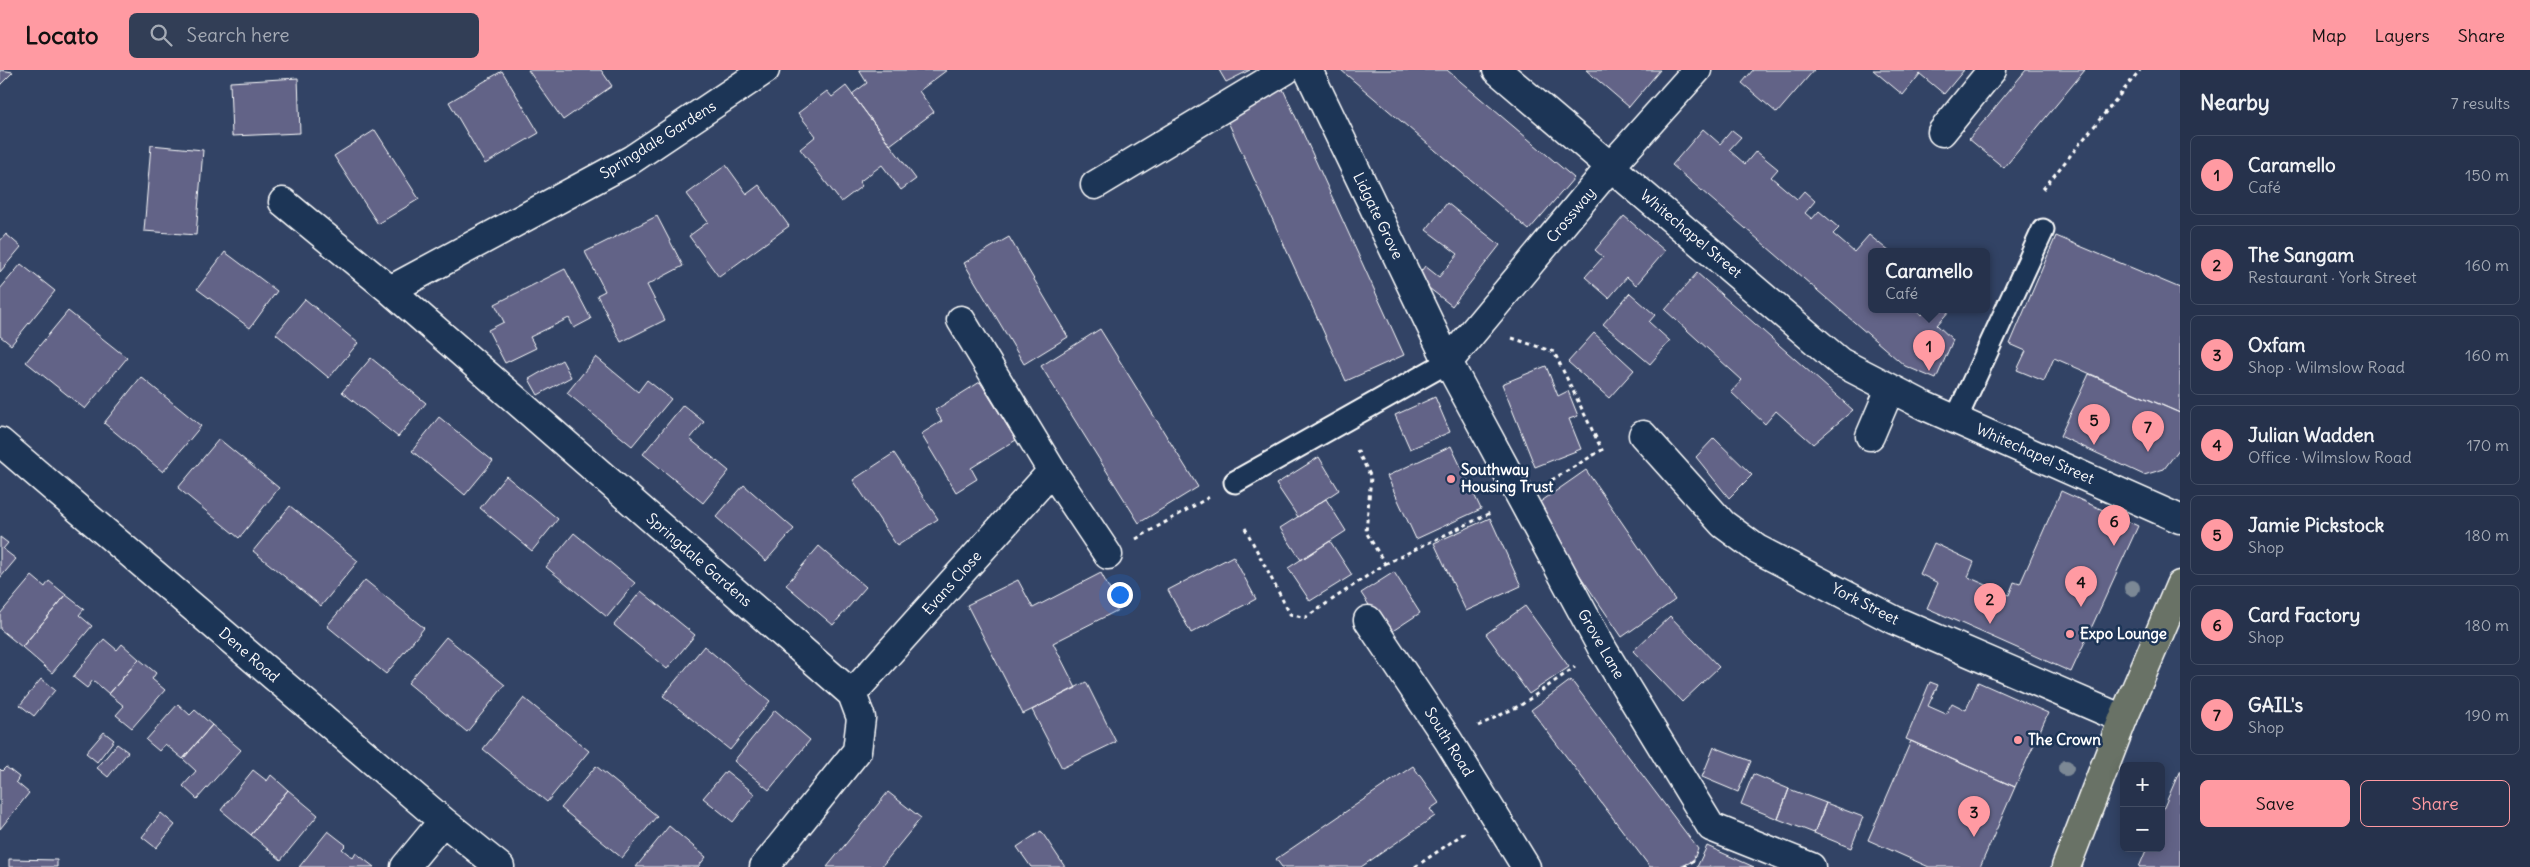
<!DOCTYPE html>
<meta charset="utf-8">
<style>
body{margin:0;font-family:Delius,sans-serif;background:#323e56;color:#f1f3f6}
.controls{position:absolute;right:15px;bottom:15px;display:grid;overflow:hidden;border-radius:8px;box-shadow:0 2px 12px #0003}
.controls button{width:45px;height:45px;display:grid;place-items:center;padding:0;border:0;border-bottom:1px solid #424d64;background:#26324c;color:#f1f3f6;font:25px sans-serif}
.you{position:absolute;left:1119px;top:524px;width:18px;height:18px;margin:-12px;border:4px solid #fff;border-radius:50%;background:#1a73e8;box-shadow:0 0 0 8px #1a73e833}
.badge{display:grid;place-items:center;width:32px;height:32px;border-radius:50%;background:#ff9aa2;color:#111;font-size:16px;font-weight:700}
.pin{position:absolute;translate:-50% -41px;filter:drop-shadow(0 1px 2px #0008)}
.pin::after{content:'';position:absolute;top:26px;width:18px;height:15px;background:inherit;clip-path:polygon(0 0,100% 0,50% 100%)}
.popup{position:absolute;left:1868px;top:178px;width:122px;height:65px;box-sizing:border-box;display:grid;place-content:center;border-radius:8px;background:#26324c;filter:drop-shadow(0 1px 4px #0005);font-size:16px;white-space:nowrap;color:#a4aab5}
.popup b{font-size:19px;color:#f1f3f6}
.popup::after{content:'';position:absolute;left:50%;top:100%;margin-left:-10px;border:10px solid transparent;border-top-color:#26324c}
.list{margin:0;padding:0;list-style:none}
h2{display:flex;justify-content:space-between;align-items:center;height:65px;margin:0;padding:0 20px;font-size:21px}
h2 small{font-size:16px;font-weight:400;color:#a4aab5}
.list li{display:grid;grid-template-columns:32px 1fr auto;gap:15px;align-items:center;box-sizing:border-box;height:80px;margin:0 10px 10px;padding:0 10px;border:1px solid #424d64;border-radius:8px}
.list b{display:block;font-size:19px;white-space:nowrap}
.list p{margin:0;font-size:16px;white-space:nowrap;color:#a4aab5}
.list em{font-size:16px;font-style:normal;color:#a4aab5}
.actions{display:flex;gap:10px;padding:15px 20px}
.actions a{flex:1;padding:11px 0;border:1px solid #ff9aa2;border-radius:8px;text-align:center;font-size:18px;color:#ff9aa2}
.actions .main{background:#ff9aa2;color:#111}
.icon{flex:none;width:28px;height:28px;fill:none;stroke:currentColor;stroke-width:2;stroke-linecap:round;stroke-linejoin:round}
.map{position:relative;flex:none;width:2180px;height:797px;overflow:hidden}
header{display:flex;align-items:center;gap:30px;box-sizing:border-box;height:70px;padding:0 25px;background:#ff9aa2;color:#111}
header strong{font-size:24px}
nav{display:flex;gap:28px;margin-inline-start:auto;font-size:18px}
.search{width:350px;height:45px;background:#323e56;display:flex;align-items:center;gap:12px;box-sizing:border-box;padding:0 18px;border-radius:8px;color:#a4aab5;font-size:19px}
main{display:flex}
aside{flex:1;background:#26324c}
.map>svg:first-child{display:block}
.building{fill:#626387;stroke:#fff}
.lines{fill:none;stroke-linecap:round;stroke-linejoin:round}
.service-casing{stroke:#fff;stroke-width:25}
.pedestrian-casing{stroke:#fff;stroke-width:31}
.minor-casing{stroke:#fff;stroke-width:31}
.primary-casing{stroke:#fff;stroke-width:31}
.path{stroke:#fff;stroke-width:3;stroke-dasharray:4 4;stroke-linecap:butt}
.service{stroke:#1d3557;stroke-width:21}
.pedestrian{stroke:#1d3557;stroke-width:28}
.minor{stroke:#1d3557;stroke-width:28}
.primary{stroke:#697266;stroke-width:28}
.tree{fill:#7b8895}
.poi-dot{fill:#ff9aa2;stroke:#1d3557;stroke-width:2}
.labels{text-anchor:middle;stroke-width:5;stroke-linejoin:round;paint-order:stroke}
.street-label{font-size:15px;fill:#fff;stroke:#1d3557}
.poi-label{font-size:15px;font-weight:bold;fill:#fff;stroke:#1d3557;text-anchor:start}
</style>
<header>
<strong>Locato</strong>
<div class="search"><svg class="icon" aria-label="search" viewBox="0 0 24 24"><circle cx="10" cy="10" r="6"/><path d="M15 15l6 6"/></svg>Search here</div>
<nav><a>Map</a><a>Layers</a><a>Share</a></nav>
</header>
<main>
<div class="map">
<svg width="2180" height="797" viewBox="0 0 2180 797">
<rect width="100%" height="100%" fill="#324365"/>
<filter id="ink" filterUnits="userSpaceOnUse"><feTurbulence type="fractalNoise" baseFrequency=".02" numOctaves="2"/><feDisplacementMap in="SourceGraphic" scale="10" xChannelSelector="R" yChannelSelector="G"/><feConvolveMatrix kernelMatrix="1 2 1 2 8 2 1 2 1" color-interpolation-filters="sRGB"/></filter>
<g filter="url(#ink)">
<path class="building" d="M 0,0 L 13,2 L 0,15 Z
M 528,0 L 601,0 L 612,16 L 563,50 Z
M 947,0 L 919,21 L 934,42 L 890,75 L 852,24 L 867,13 L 859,0 Z
M 1219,0 L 1250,0 L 1226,12 Z
M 1341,0 L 1447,0 L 1574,108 L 1529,160 Z
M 1586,0 L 1660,0 L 1629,37 Z
M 1753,0 L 1814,0 L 1777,43 L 1742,13 Z
M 1873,0 L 1964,0 L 1944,24 L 1920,4 L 1903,25 Z
M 2026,0 L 2085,0 L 2004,98 L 1969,69 Z
M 502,1 L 539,63 L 485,94 L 449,32 Z
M 298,8 L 300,63 L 232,66 L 230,12 Z
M 846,16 L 916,109 L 901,120 L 882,95 L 859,112 L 862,116 L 841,132 L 800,79 L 816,66 L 798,43 L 827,21 L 832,27 Z
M 1282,17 L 1404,285 L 1346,311 L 1224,43 Z
M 1703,59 L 1720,74 L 1732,60 L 1741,67 L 1729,80 L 1745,94 L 1756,81 L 1778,99 L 1771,107 L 1797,129 L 1804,121 L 1815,131 L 1805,143 L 1812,149 L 1819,141 L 1839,158 L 1833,164 L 1854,182 L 1869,165 L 1890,182 L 1872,182 L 1872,240 L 1916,240 L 1922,245 L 1926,240 L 1950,240 L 1937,255 L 1953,270 L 1936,309 L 1905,296 L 1672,95 Z
M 375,60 L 419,129 L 378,154 L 334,86 Z
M 151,75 L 203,80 L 196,165 L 144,161 Z
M 726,95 L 747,124 L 759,115 L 789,156 L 719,207 L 689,166 L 708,152 L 687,124 Z
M 1447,133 L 1500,175 L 1452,236 L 1416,208 L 1425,196 L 1439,207 L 1458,184 L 1426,160 Z
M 657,146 L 683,196 L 647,215 L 665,250 L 621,272 L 597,225 L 605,221 L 585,182 Z
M 1624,146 L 1665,181 L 1636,215 L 1627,207 L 1609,228 L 1585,207 L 1603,187 L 1595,180 Z
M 6,164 L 21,177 L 0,202 L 0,171 Z
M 2056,166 L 2180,218 L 2180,343 L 2054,288 L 2044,311 L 2017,300 L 2026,281 L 2010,274 Z
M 1009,167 L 1068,267 L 1024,294 L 964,193 Z
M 225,182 L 277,221 L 250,258 L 197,219 Z
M 21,194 L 55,221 L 11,275 L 0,266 L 0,219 Z
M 565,199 L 591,249 L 574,258 L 569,248 L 530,267 L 536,278 L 505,293 L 488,260 L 504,252 L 495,234 Z
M 1697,203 L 1853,340 L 1813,374 L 1776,341 L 1765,354 L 1731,322 L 1742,310 L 1665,240 Z
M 1630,223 L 1655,245 L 1649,252 L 1670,271 L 1650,294 L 1603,254 Z
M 305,229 L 358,273 L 329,308 L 276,264 Z
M 68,241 L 127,288 L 85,339 L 26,292 Z
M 1100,259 L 1198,417 L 1139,453 L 1041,296 Z
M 1594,263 L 1634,300 L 1609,328 L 1568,292 Z
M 596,287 L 638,322 L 647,310 L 671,329 L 632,376 L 567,323 Z
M 371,288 L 426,333 L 398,367 L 342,322 Z
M 562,290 L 571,307 L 538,325 L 529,309 Z
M 1546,296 L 1558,326 L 1568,321 L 1578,346 L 1569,349 L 1581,379 L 1535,397 L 1502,314 Z
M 2089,304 L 2180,343 L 2180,378 L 2164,399 L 2144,405 L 2060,366 Z
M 141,307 L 201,356 L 163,402 L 104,353 Z
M 980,312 L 1016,370 L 971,398 L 977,409 L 956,422 L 921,364 L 942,351 L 935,340 Z
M 1435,327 L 1450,362 L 1410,379 L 1395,345 Z
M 683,335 L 704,352 L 690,369 L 729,401 L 703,433 L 643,384 Z
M 439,347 L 493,391 L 465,425 L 412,381 Z
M 1714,368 L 1752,405 L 1729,428 L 1696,387 Z
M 219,369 L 279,418 L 239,468 L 178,418 Z
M 1451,376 L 1481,439 L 1416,469 L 1387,406 Z
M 894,383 L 938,449 L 897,476 L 853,410 Z
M 1319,387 L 1339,420 L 1298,447 L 1276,414 Z
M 1586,400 L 1675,530 L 1622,567 L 1533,437 Z
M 506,406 L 558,449 L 532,481 L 480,438 Z
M 744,415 L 794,459 L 766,491 L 716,447 Z
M 2061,421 L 2138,456 L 2071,602 L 1927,538 L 1938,513 L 1920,504 L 1934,473 L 1974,492 L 1968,507 L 2009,525 L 2014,512 L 2020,514 Z
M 1326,429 L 1346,461 L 1301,490 L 1280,458 Z
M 290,436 L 358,491 L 321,536 L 253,481 Z
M 1490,448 L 1521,516 L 1466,541 L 1434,473 Z
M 574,463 L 635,513 L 607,547 L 546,497 Z
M 0,467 L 8,473 L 3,479 L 16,489 L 0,508 Z
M 1330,471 L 1352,505 L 1310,531 L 1288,498 Z
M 819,476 L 866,517 L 833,555 L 786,515 Z
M 1233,486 L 1256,529 L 1191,563 L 1168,520 Z
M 1394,502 L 1420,543 L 1388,564 L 1361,523 Z
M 1101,503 L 1120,539 L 1053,573 L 1076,618 L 1023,644 L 967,535 L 1018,510 L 1033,538 Z
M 32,506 L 45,517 L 49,511 L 66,525 L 22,577 L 0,559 L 0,544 Z
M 365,510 L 424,558 L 386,604 L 327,556 Z
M 641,521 L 695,565 L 667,599 L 614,555 Z
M 66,525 L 84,539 L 79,545 L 92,556 L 52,603 L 22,577 Z
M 1525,536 L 1569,597 L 1529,624 L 1486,564 Z
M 1670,546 L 1719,597 L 1682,632 L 1633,581 Z
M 446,567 L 505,615 L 467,662 L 408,613 Z
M 104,569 L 117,580 L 122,574 L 139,589 L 109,624 L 93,610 L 87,618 L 73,607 Z
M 704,576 L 770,631 L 730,680 L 663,626 Z
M 139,589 L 156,603 L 152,609 L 165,620 L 132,658 L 116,645 L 124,636 L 109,624 Z
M 41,609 L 55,620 L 34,646 L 20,635 Z
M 1571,610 L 1698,779 L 1693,791 L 1680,797 L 1650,797 L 1531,640 Z
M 1086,612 L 1116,672 L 1062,698 L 1032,640 Z
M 1930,612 L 1938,615 L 1928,636 L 1946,644 L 1952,633 L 1966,640 L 1978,612 L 2048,643 L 2015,717 L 1906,669 Z
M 524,628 L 589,681 L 547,732 L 483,679 Z
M 178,634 L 190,645 L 195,640 L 212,655 L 183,689 L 165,674 L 159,681 L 146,670 Z
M 775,640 L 810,670 L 769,720 L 734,691 Z
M 212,655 L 241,680 L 197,729 L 183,716 L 196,701 L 183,689 Z
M 104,662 L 114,670 L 97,692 L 86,683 Z
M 1911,671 L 2015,717 L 1980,797 L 1929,797 L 1868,770 Z
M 117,674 L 128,682 L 108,707 L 97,698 Z
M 1714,677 L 1751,691 L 1738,722 L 1702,707 Z
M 596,696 L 657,746 L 622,788 L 561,738 Z
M 1413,696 L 1439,733 L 1430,739 L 1435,746 L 1361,797 L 1282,797 L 1276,789 Z
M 6,697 L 19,707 L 16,712 L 29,723 L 0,759 L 0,699 L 2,701 Z
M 253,700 L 267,711 L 271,705 L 288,720 L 251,765 L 221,740 Z
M 2180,700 L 2180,797 L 2139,797 L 2147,778 L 2161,778 L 2161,744 Z
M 726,701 L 755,724 L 733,752 L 703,728 Z
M 1753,704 L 1789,719 L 1778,749 L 1741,734 Z
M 1789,719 L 1826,733 L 1814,763 L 1778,749 Z
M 288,720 L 318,745 L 281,790 L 251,765 Z
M 888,722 L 921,748 L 881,797 L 827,797 Z
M 1826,733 L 1863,747 L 1851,778 L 1814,763 Z
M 161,743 L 175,755 L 156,778 L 142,767 Z
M 669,756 L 706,787 L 698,797 L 636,797 Z
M 328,761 L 346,775 L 342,779 L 353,788 L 356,783 L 374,797 L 299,797 Z
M 1041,761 L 1065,797 L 1031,797 L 1017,777 Z
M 1707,776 L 1754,797 L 1697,797 Z
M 9,789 L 57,790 L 57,797 L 9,797 Z"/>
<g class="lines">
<defs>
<path id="service" d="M 1956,349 L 2043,160
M 1235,412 L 1448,292"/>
<path id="pedestrian" d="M 1448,292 L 1602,578"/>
<path id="minor" d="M 1308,0 L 1448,292 L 1611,96 L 1697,0
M 1497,0 L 1840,292 L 1925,336 L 2180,449
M 1942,62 L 1992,0
M 1095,115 L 1286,0
M 283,132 L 390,220 L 852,624 L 861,648 L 857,681 L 764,797
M 390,220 L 631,90 L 765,0
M 961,250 L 1052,401
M 1643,365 L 1723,454 L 1757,479 L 1894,550 L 2123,649
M 1870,366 L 1890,319
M 0,372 L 443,751 L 500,797
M 1368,550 L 1448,670 L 1526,797
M 1602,578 L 1711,757 L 1811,797
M 852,624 L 1052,401 L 1108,485
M 405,797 L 443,751"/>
<path id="primary" d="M 2066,797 L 2123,649 L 2180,515"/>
</defs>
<use href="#service" class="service-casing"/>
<use href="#pedestrian" class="pedestrian-casing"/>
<use href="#minor" class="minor-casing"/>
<use href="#primary" class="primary-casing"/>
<path class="path" d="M 2043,119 L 2140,0
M 1512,268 L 1554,282 L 1602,380 L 1550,411
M 1245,458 L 1290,544 L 1305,548 L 1385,494 L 1366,462 L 1371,407 L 1357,380
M 1136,469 L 1211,426
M 1385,494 L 1492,442
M 1478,656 L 1521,635 L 1575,597
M 1415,797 L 1466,762
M 1684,797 L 1693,791 L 1695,786"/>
<use href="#service" class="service"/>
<use href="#pedestrian" class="pedestrian"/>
<use href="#minor" class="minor"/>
<use href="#primary" class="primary"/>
</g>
<g class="tree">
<circle cx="2132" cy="518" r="8"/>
<circle cx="2066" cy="698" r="8"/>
</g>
</g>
<g class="poi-dot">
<circle cx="1451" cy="409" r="5"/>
<circle cx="2070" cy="564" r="5"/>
<circle cx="2018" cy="670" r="5"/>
</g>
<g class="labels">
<g class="street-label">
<text transform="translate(658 70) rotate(-32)" y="5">Springdale Gardens</text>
<text transform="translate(1571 145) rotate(-50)" y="5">Crossway</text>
<text transform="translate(1378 146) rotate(64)" y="5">Lidgate Grove</text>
<text transform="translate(1691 164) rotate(40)" y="5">Whitechapel Street</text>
<text transform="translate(2035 384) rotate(24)" y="5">Whitechapel Street</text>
<text transform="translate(699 490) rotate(41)" y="5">Springdale Gardens</text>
<text transform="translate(952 513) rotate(-48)" y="5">Evans Close</text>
<text transform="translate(1865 534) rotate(27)" y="5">York Street</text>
<text transform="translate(1601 574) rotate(60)" y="5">Grove Lane</text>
<text transform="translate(249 585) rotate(41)" y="5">Dene Road</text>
<text transform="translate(1449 672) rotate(58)" y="5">South Road</text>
</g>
<g class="poi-label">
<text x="1461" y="405">Southway<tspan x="1461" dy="17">Housing Trust</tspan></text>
<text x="2080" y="569">Expo Lounge</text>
<text x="2028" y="675">The Crown</text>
</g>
</g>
</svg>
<div class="controls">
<button>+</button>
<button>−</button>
</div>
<div class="you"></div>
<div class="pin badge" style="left:1929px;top:301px">1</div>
<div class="popup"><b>Caramello</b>Café</div>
<div class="pin badge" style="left:1990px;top:554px">2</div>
<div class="pin badge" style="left:1974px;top:767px">3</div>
<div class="pin badge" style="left:2081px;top:537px">4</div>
<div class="pin badge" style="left:2094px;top:375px">5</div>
<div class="pin badge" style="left:2114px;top:476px">6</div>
<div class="pin badge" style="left:2148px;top:382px">7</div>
</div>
<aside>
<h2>Nearby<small>7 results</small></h2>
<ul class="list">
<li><span class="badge">1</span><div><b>Caramello</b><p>Café</p></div><em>150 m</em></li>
<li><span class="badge">2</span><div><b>The Sangam</b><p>Restaurant · York Street</p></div><em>160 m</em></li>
<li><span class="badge">3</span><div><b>Oxfam</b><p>Shop · Wilmslow Road</p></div><em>160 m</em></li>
<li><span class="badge">4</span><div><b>Julian Wadden</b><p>Office · Wilmslow Road</p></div><em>170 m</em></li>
<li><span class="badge">5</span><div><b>Jamie Pickstock</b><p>Shop</p></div><em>180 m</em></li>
<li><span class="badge">6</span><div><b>Card Factory</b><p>Shop</p></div><em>180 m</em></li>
<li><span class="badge">7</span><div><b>GAIL's</b><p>Shop</p></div><em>190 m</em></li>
</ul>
<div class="actions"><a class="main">Save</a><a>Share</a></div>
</aside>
</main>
